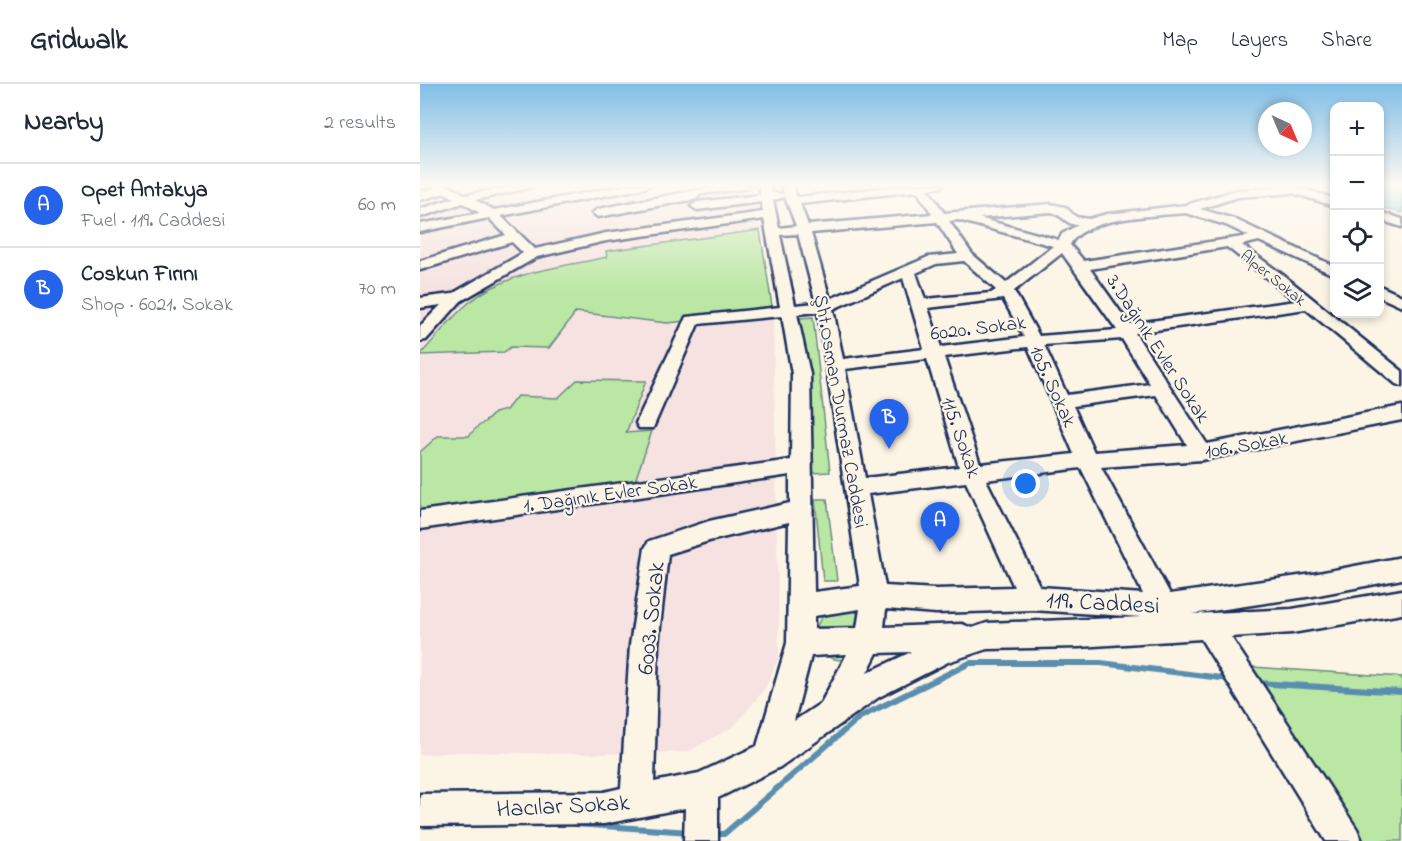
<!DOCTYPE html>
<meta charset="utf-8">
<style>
body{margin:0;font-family:"Indie Flower",sans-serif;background:#f6f6f7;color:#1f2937}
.controls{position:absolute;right:18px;top:18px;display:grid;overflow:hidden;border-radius:12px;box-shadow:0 3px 9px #0003}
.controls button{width:54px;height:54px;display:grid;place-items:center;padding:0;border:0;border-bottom:2px solid #e0e1e3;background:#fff;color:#1f2937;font:30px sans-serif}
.compass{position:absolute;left:838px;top:18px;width:54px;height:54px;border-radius:50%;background:#fff;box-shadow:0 3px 9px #0003;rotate:136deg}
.you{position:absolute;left:606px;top:400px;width:21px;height:21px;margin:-15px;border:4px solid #fff;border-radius:50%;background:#1a73e8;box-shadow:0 0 0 9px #1a73e833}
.badge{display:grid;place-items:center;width:39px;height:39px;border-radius:50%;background:#2563eb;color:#fff;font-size:20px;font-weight:700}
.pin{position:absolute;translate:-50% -50px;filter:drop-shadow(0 2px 3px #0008)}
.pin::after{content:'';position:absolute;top:32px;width:21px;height:18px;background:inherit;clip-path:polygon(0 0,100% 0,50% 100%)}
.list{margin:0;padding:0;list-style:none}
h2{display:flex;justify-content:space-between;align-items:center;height:78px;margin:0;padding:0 24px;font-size:26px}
h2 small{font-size:20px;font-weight:400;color:#747a83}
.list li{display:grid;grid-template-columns:39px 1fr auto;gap:18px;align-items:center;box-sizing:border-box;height:84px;padding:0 24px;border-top:2px solid #e0e1e3}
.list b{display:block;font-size:22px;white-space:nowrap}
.list p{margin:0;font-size:20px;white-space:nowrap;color:#747a83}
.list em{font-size:20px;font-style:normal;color:#747a83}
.icon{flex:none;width:33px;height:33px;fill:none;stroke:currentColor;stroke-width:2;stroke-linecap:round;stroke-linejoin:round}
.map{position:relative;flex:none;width:982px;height:757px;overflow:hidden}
header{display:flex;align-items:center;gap:36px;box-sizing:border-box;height:84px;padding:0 30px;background:#fff;border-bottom:2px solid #e0e1e3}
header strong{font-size:28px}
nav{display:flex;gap:33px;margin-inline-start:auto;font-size:21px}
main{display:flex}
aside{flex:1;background:#fff}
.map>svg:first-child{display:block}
.built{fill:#f5e2e1}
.green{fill:#bbe7a4;stroke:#6b8b81;stroke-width:1.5}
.water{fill:#84cde5;stroke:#5a8eaf;stroke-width:1.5}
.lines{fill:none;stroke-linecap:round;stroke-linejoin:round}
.stream{stroke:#5a8eaf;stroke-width:6}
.minor-casing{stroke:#1b2f5e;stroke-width:5}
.minor{fill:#fcf5e5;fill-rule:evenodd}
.labels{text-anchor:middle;stroke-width:4.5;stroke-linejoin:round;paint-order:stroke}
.far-street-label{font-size:16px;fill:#1b2f5e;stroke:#fcf5e5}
.street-label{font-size:20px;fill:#1b2f5e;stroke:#fcf5e5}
.near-street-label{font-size:24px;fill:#1b2f5e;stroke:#fcf5e5}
</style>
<header>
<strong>Gridwalk</strong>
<nav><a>Map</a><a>Layers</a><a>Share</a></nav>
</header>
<main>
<aside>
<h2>Nearby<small>2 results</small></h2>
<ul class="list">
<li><span class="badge">A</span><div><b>Opet Antakya</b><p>Fuel · 119. Caddesi</p></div><em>60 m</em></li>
<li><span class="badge">B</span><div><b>Coskun Fırını</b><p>Shop · 6021. Sokak</p></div><em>70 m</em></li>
</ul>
</aside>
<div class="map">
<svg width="982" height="757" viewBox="0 0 982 757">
<rect width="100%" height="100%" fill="#fcf5e5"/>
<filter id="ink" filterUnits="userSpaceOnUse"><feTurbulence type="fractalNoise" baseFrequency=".0167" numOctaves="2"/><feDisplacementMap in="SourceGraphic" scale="12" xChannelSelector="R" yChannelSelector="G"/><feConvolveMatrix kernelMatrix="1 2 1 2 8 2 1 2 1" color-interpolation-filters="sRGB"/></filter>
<g filter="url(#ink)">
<path class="built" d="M 0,101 L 332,101 L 340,127 L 340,146 L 186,167 L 188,173 L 114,189 L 66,206 L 91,263 L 129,264 L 156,228 L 247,239 L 353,228 L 359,573 L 344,606 L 313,643 L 267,668 L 170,670 L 37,668 L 0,671 Z"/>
<path class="green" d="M 340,146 L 353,228 L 247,239 L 156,228 L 129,264 L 91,263 L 84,268 L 0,271 C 16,254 32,232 51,217 C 88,187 143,183 187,173 L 186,167 Z
M 393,233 L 410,388 L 392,389 L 380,234 Z
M 157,296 L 226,297 L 206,349 L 232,347 L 215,397 L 0,427 L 0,368 L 18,352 L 49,352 C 57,340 67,339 74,329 L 86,326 L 97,312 L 138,314 Z
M 395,415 L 407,415 L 417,497 L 403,497 Z
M 432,524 L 445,534 L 425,576 C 395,577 385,549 406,529 Z
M 818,582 L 982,593 L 982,757 L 928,757 Z"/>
<path class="water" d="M 960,101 L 982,104 L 982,129 L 960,123 Z"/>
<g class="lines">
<path class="stream" d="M 837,599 L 982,608
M 155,740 L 270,748
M 293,750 L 304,750 L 440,633 L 550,579 L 681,579 L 809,595"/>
<defs>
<path id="minor" d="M 14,101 L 27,101 L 46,111 L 99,101 L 122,101 L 55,116 L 74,126 L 208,101 L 230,101 L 224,104 L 81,132 L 115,165 L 186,149 L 343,128 L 341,118 L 277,126 L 271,122 L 277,118 L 340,111 L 339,101 L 349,101 L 352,109 L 364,110 L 362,101 L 372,101 L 377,113 L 489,101 L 522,101 L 521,103 L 508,105 L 524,129 L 631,120 L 645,123 L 656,133 L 669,135 L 687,130 L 766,121 L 817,106 L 855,104 L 855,101 L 868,101 L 914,114 L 914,122 L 873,109 L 818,113 L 780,125 L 814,135 L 914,182 L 914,191 L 839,157 L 822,161 L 863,191 L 982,287 L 982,302 L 976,300 L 886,225 L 715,249 L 787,360 L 982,322 L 982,336 L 782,376 L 681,383 L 750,510 L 893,490 L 982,473 L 982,495 L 893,512 L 772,530 L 872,525 L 982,506 L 982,530 L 872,549 L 811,553 L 937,745 L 942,757 L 906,757 L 781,555 L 659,563 L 567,565 L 528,578 L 459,613 L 360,683 L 298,714 L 298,757 L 264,757 L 265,724 L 184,740 L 0,742 L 0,710 L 184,708 L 201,704 L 210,561 L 225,464 L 229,457 L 289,437 L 370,419 L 370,391 L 0,445 L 0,427 L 371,376 L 372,290 L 362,232 L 278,240 L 233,344 L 219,344 L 216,339 L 266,233 L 360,223 L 344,135 L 186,157 L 117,173 L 41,217 L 6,256 L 0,257 L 0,242 L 21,221 L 0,224 L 0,214 L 32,210 L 103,169 L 92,158 L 0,186 L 0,177 L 86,151 L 69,134 L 0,148 L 0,140 L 60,129 L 43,119 L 0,133 L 0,125 L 34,114 L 25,109 L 0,116 L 0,108 L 16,104 ZM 497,107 L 512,130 L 388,141 L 380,120 ZM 365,113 L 376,142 L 359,144 L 353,116 ZM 631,128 C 642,130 646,141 658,141 L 642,150 L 639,156 L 559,134 ZM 766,129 L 806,141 L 829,152 L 664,177 L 650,161 C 664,132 738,132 766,129 ZM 538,136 L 633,162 L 586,199 L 552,170 L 529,137 ZM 517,138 L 538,170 L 508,173 L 410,215 L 391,149 ZM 378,150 L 396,219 L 375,221 L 360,151 ZM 807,163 L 876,217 L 709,240 L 670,185 ZM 642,169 L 697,246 L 619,252 L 594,207 ZM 544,177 L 576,206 L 571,209 L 505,215 L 496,189 L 516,180 ZM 483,194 L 504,265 L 423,275 L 413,225 ZM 583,215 L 604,253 L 521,263 L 508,224 ZM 398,228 L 440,502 L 394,508 L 390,290 L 377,230 ZM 702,255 L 730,300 L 647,311 L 624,261 ZM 608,263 L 654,370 L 560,380 L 524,273 ZM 507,275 L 539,383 L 445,394 L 425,285 ZM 736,311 L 767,361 L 674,368 L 653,322 ZM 661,384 L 723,510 L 620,503 L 566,396 ZM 546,398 L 594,503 L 516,505 L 465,502 L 448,410 ZM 369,438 L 367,559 L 337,662 L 279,689 L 234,698 L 238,561 L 248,470 L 289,457 ZM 440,525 L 437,544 L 394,545 L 394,532 ZM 466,525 L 516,529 L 612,526 L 722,533 L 567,539 L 552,544 L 542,540 L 464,543 ZM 491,568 L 447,589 L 457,569 ZM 427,570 L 401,619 L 374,637 L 391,572 Z
M 303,101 L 334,101 L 328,104 L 281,110 L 276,115 L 178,133 L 172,129 L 178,125 Z
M 960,128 L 982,135 L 982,143 L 960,136 Z
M 960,202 L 982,212 L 982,223 L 960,213 Z"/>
</defs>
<use href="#minor" class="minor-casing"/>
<use href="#minor" class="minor"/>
</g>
</g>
<linearGradient id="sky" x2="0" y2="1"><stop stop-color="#80bee7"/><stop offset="0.49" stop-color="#fefaf3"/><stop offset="1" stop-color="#fefaf3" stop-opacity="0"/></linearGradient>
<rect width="982" height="207" fill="url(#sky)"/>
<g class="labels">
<g class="far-street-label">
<text transform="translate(854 193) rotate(39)" y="6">Alper Sokak</text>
</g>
<g class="street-label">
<text transform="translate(558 243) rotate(-7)" y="7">6020. Sokak</text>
<text transform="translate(739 264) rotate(57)" y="7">3.Dağınık Evler Sokak</text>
<text transform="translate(634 302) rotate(66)" y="7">105. Sokak</text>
<text transform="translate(422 327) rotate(80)" y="7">Şht.Osman Durmaz Caddesi</text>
<text transform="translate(542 353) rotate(71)" y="7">115. Sokak</text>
<text transform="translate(826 360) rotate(-10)" y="7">106. Sokak</text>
<text transform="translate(190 409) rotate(-8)" y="7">1. Dağınık Evler Sokak</text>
</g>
<g class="near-street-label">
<text transform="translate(683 518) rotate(3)" y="8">119. Caddesi</text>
<text transform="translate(230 534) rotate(-84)" y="8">6003. Sokak</text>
<text transform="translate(143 721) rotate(-3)" y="8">Hacılar Sokak</text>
</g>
</g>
</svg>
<div class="controls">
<button>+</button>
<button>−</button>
<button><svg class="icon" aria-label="locate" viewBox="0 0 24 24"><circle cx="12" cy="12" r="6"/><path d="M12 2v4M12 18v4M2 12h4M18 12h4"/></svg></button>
<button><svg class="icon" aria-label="layers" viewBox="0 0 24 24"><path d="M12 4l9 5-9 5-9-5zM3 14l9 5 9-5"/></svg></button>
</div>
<svg class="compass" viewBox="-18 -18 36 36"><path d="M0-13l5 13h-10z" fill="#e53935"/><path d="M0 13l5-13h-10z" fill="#747a83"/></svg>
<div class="you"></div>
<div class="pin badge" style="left:520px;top:468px">A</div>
<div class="pin badge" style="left:469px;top:365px">B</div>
</div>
</main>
